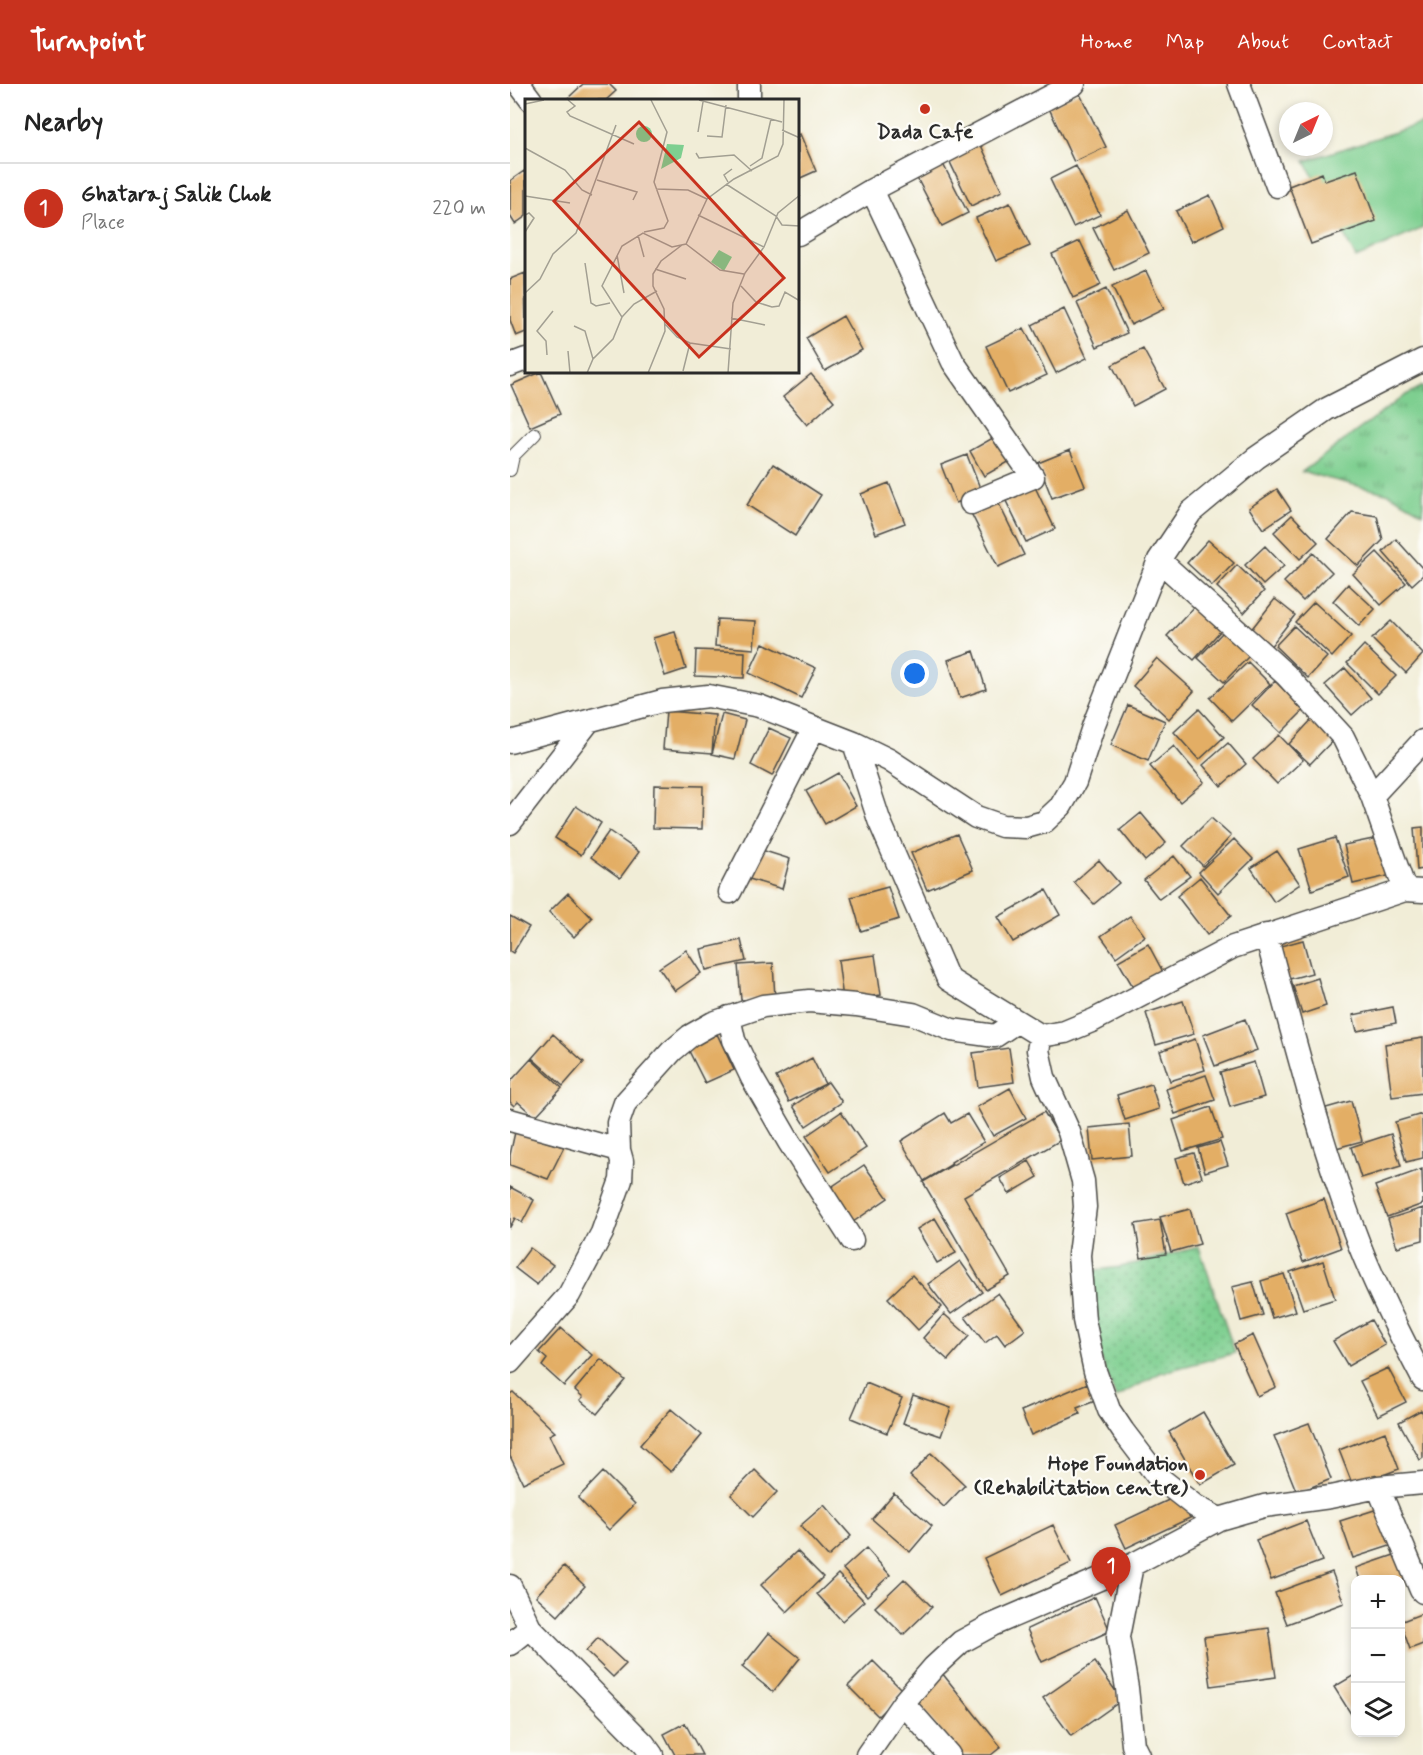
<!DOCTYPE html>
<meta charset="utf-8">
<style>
body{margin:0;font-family:Mynerve,sans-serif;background:#f6f6f6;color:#222}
.controls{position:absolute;right:18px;bottom:18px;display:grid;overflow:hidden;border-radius:12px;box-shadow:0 3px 9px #0003}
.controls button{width:54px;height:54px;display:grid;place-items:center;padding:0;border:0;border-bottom:2px solid #e0e0e0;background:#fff;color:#222;font:30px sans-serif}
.compass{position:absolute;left:769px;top:18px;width:54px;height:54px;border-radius:50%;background:#fff;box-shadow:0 3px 9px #0003;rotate:43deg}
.you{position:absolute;left:405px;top:590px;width:21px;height:21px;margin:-15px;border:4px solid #fff;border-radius:50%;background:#1a73e8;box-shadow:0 0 0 9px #1a73e833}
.badge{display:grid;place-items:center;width:39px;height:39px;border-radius:50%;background:#c8321e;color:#fff;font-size:20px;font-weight:700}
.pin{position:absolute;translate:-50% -50px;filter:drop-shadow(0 2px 3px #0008)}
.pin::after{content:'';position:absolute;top:32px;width:21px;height:18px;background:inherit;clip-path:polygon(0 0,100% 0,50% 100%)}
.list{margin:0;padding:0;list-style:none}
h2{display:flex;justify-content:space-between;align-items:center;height:78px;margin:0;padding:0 24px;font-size:26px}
h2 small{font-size:20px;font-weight:400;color:#767676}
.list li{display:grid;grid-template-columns:39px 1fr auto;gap:18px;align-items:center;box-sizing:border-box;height:90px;padding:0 24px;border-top:2px solid #e0e0e0}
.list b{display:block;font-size:22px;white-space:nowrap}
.list p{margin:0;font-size:20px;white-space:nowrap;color:#767676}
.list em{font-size:20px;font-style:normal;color:#767676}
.icon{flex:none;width:33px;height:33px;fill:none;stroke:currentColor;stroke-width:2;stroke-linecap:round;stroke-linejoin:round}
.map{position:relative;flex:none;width:913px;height:1671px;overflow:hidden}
header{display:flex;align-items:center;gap:36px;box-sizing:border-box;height:84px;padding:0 30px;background:#c8321e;color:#fff}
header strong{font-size:28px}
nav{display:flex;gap:33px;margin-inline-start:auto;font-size:21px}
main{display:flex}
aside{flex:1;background:#fff}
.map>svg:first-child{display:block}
.grass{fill:url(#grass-dots);stroke:#547d5e;stroke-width:1.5}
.park{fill:url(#park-tufts);stroke:#547d5e;stroke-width:1.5}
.pitch{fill:#7ecf90;stroke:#547d5e;stroke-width:1.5}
.building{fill:#e3ae65}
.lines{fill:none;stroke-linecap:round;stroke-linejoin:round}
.lane-casing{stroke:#494845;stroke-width:14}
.street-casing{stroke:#494845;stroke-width:25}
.lane{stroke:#fff;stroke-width:12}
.street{stroke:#fff;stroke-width:22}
.poi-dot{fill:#c8321e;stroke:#fdfcf7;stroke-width:2}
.labels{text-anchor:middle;stroke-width:4.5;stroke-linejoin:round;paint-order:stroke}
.poi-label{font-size:21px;font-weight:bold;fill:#2b2b2b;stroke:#fdfcf7}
.inset-road{fill:none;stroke:#a29f92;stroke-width:1.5}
.view{fill:#c8321e;fill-opacity:0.15;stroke:#c8321e;stroke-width:3}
.inset-edge{fill:none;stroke:#2b2b2b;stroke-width:3}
</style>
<header>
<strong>Turnpoint</strong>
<nav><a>Home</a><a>Map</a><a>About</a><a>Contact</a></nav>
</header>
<main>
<aside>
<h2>Nearby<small></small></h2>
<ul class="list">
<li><span class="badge">1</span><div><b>Ghataraj Salik Chok</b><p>Place</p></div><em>220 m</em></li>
</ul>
</aside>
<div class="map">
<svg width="913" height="1671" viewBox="0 0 913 1671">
<defs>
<pattern id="grass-dots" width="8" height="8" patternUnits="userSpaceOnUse" patternTransform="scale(1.5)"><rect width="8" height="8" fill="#7ecf90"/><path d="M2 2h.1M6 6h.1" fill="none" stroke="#67a876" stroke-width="1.8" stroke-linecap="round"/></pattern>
<pattern id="park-tufts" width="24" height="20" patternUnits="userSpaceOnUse" patternTransform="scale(1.5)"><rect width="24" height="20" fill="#7ecf90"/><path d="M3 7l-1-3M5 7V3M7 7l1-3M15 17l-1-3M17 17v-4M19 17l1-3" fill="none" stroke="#67a876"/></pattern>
</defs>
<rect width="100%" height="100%" fill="#fdfcf7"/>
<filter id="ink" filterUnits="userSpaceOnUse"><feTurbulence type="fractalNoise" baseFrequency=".0167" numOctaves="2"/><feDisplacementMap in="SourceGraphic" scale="12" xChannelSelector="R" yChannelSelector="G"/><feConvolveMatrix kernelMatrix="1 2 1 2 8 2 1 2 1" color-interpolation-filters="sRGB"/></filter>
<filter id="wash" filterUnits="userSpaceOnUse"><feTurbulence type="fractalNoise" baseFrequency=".008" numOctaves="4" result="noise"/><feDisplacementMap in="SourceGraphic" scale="24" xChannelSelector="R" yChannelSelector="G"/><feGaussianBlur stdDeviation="1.35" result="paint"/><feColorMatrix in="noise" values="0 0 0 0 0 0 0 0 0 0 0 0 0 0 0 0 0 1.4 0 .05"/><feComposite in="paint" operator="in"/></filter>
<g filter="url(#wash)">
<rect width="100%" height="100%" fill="#f1edd7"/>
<path class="grass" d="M 689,1163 L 725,1269 L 650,1289 L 606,1314 L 591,1275 L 578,1187 L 611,1183 Z"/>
<path class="park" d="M 913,302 L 913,429 L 880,410 L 792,388 L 894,312 Z"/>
<path class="pitch" d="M 913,39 L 913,144 L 846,174 L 795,77 Z"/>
<g id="blocks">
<path class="building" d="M 73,0 L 99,0 L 106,7 L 96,16 L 56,16 Z
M 569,8 L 596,63 L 564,78 L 538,22 Z
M 290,50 L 306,87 L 288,95 L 288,51 Z
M 470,59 L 492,107 L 461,122 L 438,74 Z
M 433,80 L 458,129 L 432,142 L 407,94 Z
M 566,82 L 590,131 L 563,143 L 540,95 Z
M 847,86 L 866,137 L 801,160 L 779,102 L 812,89 L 815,97 Z
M 14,87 L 16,90 L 16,132 L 5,140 L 0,132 L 0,97 Z
M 700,111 L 714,142 L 681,158 L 666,127 Z
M 500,119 L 520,162 L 486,177 L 466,134 Z
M 618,126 L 639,169 L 604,186 L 583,144 Z
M 570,157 L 591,201 L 563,214 L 542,170 Z
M 636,187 L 654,225 L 621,241 L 602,203 Z
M 15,189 L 16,248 L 6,252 L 0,236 L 0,195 Z
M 596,205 L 617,249 L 587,263 L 567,219 Z
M 554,225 L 577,274 L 546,289 L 522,241 Z
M 333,232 L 352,266 L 315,287 L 296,254 Z
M 514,244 L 537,291 L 498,309 L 476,262 Z
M 633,265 L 655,305 L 623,322 L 602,281 Z
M 31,288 L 50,330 L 20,343 L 1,301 Z
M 301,290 L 324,317 L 297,341 L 273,313 Z
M 488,351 L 502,376 L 474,392 L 460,367 Z
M 560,366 L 575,402 L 542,414 L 528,379 Z
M 457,371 L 472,409 L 446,419 L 431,381 Z
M 263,380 L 311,411 L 285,452 L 237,421 Z
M 379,399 L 395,439 L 366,450 L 351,410 Z
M 525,403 L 545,445 L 516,458 L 496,417 Z
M 767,405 L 781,426 L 753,445 L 739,424 Z
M 488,418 L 514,471 L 488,483 L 462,431 Z
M 842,428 L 867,432 L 873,456 L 848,482 L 818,455 Z
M 782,431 L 808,458 L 790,475 L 764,448 Z
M 886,455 L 913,485 L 913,491 L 902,501 L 873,468 Z
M 698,456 L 724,479 L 702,502 L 677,479 Z
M 755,462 L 774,482 L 753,501 L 735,481 Z
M 867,468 L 896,499 L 871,521 L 843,490 Z
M 803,469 L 822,488 L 793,517 L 774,498 Z
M 727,481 L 754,507 L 734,529 L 707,503 Z
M 838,500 L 865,525 L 849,542 L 823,517 Z
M 765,515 L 785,531 L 760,563 L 740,547 Z
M 804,518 L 841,552 L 822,573 L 785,538 Z
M 687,520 L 713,544 L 684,576 L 657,552 Z
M 207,535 L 246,537 L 244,565 L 205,562 Z
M 881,537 L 913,570 L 896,589 L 862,555 Z
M 784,542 L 817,573 L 798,594 L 765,562 Z
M 165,548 L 176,585 L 155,592 L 143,554 Z
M 713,548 L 739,572 L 714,598 L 688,574 Z
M 253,559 L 306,584 L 291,614 L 239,589 Z
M 854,561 L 886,592 L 868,610 L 837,579 Z
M 186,566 L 235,568 L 234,594 L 185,592 Z
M 464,567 L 476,605 L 450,614 L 438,576 Z
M 647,574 L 684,607 L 659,635 L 623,602 Z
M 738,578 L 760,600 L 722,637 L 700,614 Z
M 835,584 L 861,614 L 842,631 L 815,601 Z
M 765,597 L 794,626 L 771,649 L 742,621 Z
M 618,621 L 655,637 L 638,677 L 601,661 Z
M 689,625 L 714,653 L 689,676 L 664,648 Z
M 156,627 L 205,631 L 202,669 L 153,665 Z
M 212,630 L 235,636 L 225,675 L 202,670 Z
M 806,631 L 828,651 L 800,680 L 779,660 Z
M 259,644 L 281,654 L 262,692 L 241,681 Z
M 769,651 L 793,676 L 767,700 L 743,675 Z
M 718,659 L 736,680 L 711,702 L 693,681 Z
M 664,662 L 694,698 L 670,718 L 640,682 Z
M 328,689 L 346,722 L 315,740 L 296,707 Z
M 144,701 L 193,702 L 192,745 L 143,744 Z
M 66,722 L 91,739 L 71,771 L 45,754 Z
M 631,729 L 656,759 L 635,777 L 610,746 Z
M 701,734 L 721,752 L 693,782 L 673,762 Z
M 913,743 L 913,785 L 907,786 L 904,744 Z
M 99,747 L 129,768 L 110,794 L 81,773 Z
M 447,750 L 463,786 L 417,806 L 401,769 Z
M 873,753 L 882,791 L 843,800 L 834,761 Z
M 825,754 L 839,793 L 802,806 L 789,765 Z
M 724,755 L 743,775 L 708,809 L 689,788 Z
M 245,764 L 280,775 L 272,805 L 236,794 Z
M 767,767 L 790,800 L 764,818 L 741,784 Z
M 664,772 L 680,792 L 649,815 L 634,796 Z
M 589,776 L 609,799 L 584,820 L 564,798 Z
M 690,793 L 721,832 L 697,851 L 667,812 Z
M 378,803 L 389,835 L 351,847 L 341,813 Z
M 536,806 L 550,831 L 503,858 L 488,833 Z
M 58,809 L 82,834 L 64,853 L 39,828 Z
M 0,832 L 19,843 L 3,869 L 0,867 Z
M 620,832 L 635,852 L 606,873 L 591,852 Z
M 231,856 L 236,877 L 196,886 L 191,865 Z
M 793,856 L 802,889 L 776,896 L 767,863 Z
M 638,860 L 654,890 L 625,906 L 608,877 Z
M 176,866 L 191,889 L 165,907 L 149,884 Z
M 365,871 L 371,911 L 333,915 L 328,876 Z
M 263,879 L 265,914 L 231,916 L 228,881 Z
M 808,894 L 816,922 L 792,930 L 783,902 Z
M 673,917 L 684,950 L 646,961 L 636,929 Z
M 883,923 L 886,939 L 847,947 L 843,931 Z
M 735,935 L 747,966 L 705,982 L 693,951 Z
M 43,950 L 74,978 L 53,1002 L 22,974 Z
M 207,950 L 224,986 L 195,999 L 177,963 Z
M 913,954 L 913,1009 L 882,1013 L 875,960 Z
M 685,955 L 695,986 L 660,997 L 650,967 Z
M 499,964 L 504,998 L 468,1003 L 463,969 Z
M 302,974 L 315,1000 L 279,1018 L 266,993 Z
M 21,975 L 52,1004 L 25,1033 L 8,1018 L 4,1022 L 0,1018 L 0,998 Z
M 744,978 L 754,1013 L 720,1023 L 710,988 Z
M 696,991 L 705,1016 L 665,1030 L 656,1005 Z
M 318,998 L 332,1018 L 296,1042 L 283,1022 Z
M 641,1000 L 649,1025 L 615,1036 L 607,1011 Z
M 500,1004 L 516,1034 L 483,1052 L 467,1023 Z
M 841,1017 L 852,1057 L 826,1064 L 816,1024 Z
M 701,1023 L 712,1055 L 673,1067 L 663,1036 Z
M 331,1028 L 356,1064 L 320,1088 L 296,1052 Z
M 534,1028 L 551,1056 L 454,1112 L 500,1192 L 476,1206 L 413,1098 Z
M 435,1029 L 441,1039 L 457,1030 L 474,1058 L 441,1078 L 442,1080 L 414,1097 L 391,1057 Z
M 912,1030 L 913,1074 L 896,1078 L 885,1038 Z
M 619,1040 L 622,1072 L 582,1076 L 579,1044 Z
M 5,1048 L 54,1063 L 38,1095 L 0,1081 L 0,1071 Z
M 881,1050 L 891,1082 L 851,1094 L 841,1063 Z
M 710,1058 L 718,1081 L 695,1088 L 688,1064 Z
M 684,1069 L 692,1093 L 674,1099 L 666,1074 Z
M 519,1077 L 528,1093 L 499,1110 L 490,1094 Z
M 354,1081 L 378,1114 L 340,1140 L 317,1106 Z
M 912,1085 L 913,1120 L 877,1133 L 865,1102 Z
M 0,1103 L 24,1116 L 12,1139 L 5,1134 L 0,1143 Z
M 814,1115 L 831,1164 L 793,1178 L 776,1129 Z
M 913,1124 L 913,1156 L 887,1163 L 878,1135 Z
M 680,1125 L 690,1160 L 661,1168 L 650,1133 Z
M 425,1134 L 446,1169 L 427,1179 L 407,1145 Z
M 650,1136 L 656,1170 L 631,1174 L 625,1140 Z
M 20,1164 L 43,1181 L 27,1201 L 5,1184 Z
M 450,1177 L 472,1208 L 441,1230 L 418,1200 Z
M 813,1177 L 825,1215 L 793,1225 L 780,1188 Z
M 774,1190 L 786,1227 L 762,1234 L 751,1197 Z
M 402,1191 L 432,1223 L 408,1246 L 378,1214 Z
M 743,1198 L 753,1231 L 731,1237 L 722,1203 Z
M 488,1209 L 515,1246 L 495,1261 L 487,1250 L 475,1259 L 455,1233 Z
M 434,1230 L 459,1252 L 438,1276 L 413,1254 Z
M 861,1236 L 875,1261 L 838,1282 L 823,1257 Z
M 51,1244 L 82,1271 L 54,1302 L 32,1282 L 37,1275 L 29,1268 Z
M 743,1251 L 766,1303 L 747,1312 L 724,1260 Z
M 91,1275 L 115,1296 L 87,1330 L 70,1316 L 73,1313 L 65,1306 Z
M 878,1284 L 896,1318 L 868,1332 L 850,1297 Z
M 356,1299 L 392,1314 L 377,1349 L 341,1334 Z
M 578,1299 L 585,1317 L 567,1324 L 570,1330 L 521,1351 L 511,1327 Z
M 3,1308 L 45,1348 L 39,1351 L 53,1380 L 13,1399 L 0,1372 L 0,1310 Z
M 403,1311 L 441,1324 L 431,1352 L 393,1339 Z
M 161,1325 L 192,1351 L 161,1388 L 130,1361 Z
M 911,1326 L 913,1329 L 913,1374 L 910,1376 L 889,1338 Z
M 693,1328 L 724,1381 L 690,1401 L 659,1348 Z
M 799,1339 L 821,1395 L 787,1409 L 764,1352 Z
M 875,1348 L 889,1385 L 843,1402 L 829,1366 Z
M 421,1369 L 455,1401 L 434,1423 L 400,1392 Z
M 245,1386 L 267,1408 L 243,1433 L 221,1411 Z
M 93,1388 L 125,1420 L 99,1446 L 68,1414 Z
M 384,1409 L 422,1442 L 400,1468 L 362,1435 Z
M 663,1414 L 684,1432 L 616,1464 L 605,1441 Z
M 314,1421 L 341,1452 L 318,1473 L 290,1442 Z
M 874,1423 L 886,1460 L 843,1474 L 830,1437 Z
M 796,1437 L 812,1477 L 761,1496 L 746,1456 Z
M 543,1441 L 561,1479 L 492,1512 L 474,1474 Z
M 356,1464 L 380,1491 L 357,1512 L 333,1485 Z
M 287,1467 L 313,1493 L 277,1528 L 251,1501 Z
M 893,1468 L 901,1494 L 890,1497 L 890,1496 L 850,1496 L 846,1484 Z
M 54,1482 L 75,1502 L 48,1532 L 26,1512 Z
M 822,1488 L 834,1519 L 777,1540 L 765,1509 Z
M 328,1490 L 354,1517 L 332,1537 L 307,1510 Z
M 394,1495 L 422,1523 L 393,1551 L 365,1523 Z
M 585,1513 L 600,1547 L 532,1578 L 517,1545 Z
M 913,1529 L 913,1560 L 900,1565 L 890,1538 Z
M 759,1544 L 766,1593 L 701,1602 L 694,1553 Z
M 259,1549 L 290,1574 L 263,1608 L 232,1583 Z
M 88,1554 L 116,1580 L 103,1593 L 76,1567 Z
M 363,1577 L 393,1607 L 368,1632 L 338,1602 Z
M 585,1578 L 612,1616 L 561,1652 L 533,1614 Z
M 432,1589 L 491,1663 L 481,1671 L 449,1671 L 402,1612 Z
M 846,1590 L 846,1638 L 824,1603 Z
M 175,1639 L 192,1671 L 165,1671 L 154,1650 Z"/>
</g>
</g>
<g filter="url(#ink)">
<use href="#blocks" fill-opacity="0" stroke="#494845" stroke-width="1.5"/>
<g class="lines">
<defs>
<path id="lane" d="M 0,386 L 3,372 L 25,350"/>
<path id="street" d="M 9,0 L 21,16
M 729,0 L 767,102
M 239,16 L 239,0
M 362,106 L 443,278 L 523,393 L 461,419
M 288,150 L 362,106 L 564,0
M 0,281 L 16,275
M 649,476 L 776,591 L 833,653 L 862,712 L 895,806
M 0,658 L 152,617 L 198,612 L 249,622 L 344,659 L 369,736 L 438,895 L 531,952 L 555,948 L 584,936 L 723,863 L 895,806 L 913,807
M 344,659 L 379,676 L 466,733 L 492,742 L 516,743 L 534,738 L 551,722 L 565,698 L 584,640 L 649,476 L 681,428 L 746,374 L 817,325 L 913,276
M 862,712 L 913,657
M 0,739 L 79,637
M 220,808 L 304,644
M 756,851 C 784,954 810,1059 849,1160 C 867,1206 890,1251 913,1295
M 219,933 L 224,956 L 242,994 L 279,1058 L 342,1156
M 531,952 L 528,966 L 534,993 L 559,1048 L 573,1097 L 575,1123 L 569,1171 L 574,1236 L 585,1287 L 599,1326 L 613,1347 L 648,1393 L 685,1422 L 709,1435
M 0,1036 L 109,1066
M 0,1278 L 59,1211 L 92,1149 L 111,1096 L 112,1077 L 109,1066 L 108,1039 L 115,1019 L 162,967 L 180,952 L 203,939 L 253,922 L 299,917 L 346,921 L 403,930 L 442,946 L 485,952 L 506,938
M 868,1403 L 911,1506 L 913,1508
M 622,1481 L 608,1553 L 617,1604 L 623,1661 L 628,1671
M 0,1502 L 20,1544 L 134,1660 L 142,1671
M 0,1560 L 20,1544
M 393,1619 L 439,1671
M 357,1671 L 393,1619 L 424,1583 L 451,1558 L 482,1541 L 622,1481 L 709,1435 L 754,1422 L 820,1413 L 868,1403 L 913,1399"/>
</defs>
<use href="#lane" class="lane-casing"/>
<use href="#street" class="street-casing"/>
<use href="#lane" class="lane"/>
<use href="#street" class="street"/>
</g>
</g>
<g class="poi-dot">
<circle cx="415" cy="25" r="6"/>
<circle cx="690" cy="1391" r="6"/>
</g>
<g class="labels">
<g class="poi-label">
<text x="415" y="54">Dada Cafe</text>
<text x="678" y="1386" text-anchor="end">Hope Foundation<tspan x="678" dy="24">(Rehabilitation centre)</tspan></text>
</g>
</g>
<g transform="translate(15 15)">
<rect width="274" height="274" fill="#f1edd7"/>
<path d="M 194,151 L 207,158 L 199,172 L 186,163 Z" fill="#7ecf90"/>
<path d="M 142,45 L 159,46 L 156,59 L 136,70 Z" fill="#7ecf90"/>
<path d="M111 35a8 8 0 1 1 16 0a8 8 0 1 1-16 0Z" fill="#7ecf90"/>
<path class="inset-road" d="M 43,1 L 50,7 L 42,13 L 45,17 L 109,45M 174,1 L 257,23M 0,5 L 19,1M 257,31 L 275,39M 173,33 L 178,3M 182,37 L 197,38 L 201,6M 0,49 L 40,71 L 57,91 L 67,96M 171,54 L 174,59 L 209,56 L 227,72M 225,67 L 237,59 L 246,20M 72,81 L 112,93 L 108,101M 203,83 L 199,76 L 207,70M 201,85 L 251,117 L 257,126 L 275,127M 131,90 L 163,91 L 182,100M 0,97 L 45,104M 0,116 L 4,114 L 9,119 L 0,133M 173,116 L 239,148M 119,133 L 139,129 L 143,122 L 129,83 L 142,33 L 126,1M 113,136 L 119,158M 161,145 L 195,171 L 219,175M 92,156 L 99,194M 60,164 L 66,204 L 71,207 L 85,204M 130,170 L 161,180M 216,187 L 231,203 L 247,208 L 254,207 L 260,193 L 275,202M 0,194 L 15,180 L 28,155 L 51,134 L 91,26M 97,218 L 109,205 L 132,192M 206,219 L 240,226M 140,225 L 152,238 L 165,244 L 206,250M 49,227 L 60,232 L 68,260M 43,252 L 45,274M 22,256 L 21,242 L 12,232 L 28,212M 158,272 L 165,244M 62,274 L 68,260 L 88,240 L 97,218 L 77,187 L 97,147 L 118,134 L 147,148 L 161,145 L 182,100 L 209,80 L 253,57 L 258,45 L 259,1M 123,274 L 140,232 L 139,210 L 128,187 L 128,175 L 136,162 L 157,146M 203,274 L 208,204 L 220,174 L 239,148 L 253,114 L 275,96"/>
<path class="view" d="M 114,23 L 259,179 L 174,258 L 29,102 Z"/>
<rect width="274" height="274" class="inset-edge"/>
</g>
</svg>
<div class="controls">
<button>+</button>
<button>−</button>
<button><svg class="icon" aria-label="layers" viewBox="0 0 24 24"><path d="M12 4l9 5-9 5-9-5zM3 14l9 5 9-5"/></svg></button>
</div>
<svg class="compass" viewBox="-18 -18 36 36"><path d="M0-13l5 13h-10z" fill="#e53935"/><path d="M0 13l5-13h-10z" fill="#767676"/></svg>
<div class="you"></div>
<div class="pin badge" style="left:601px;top:1513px">1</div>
</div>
</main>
